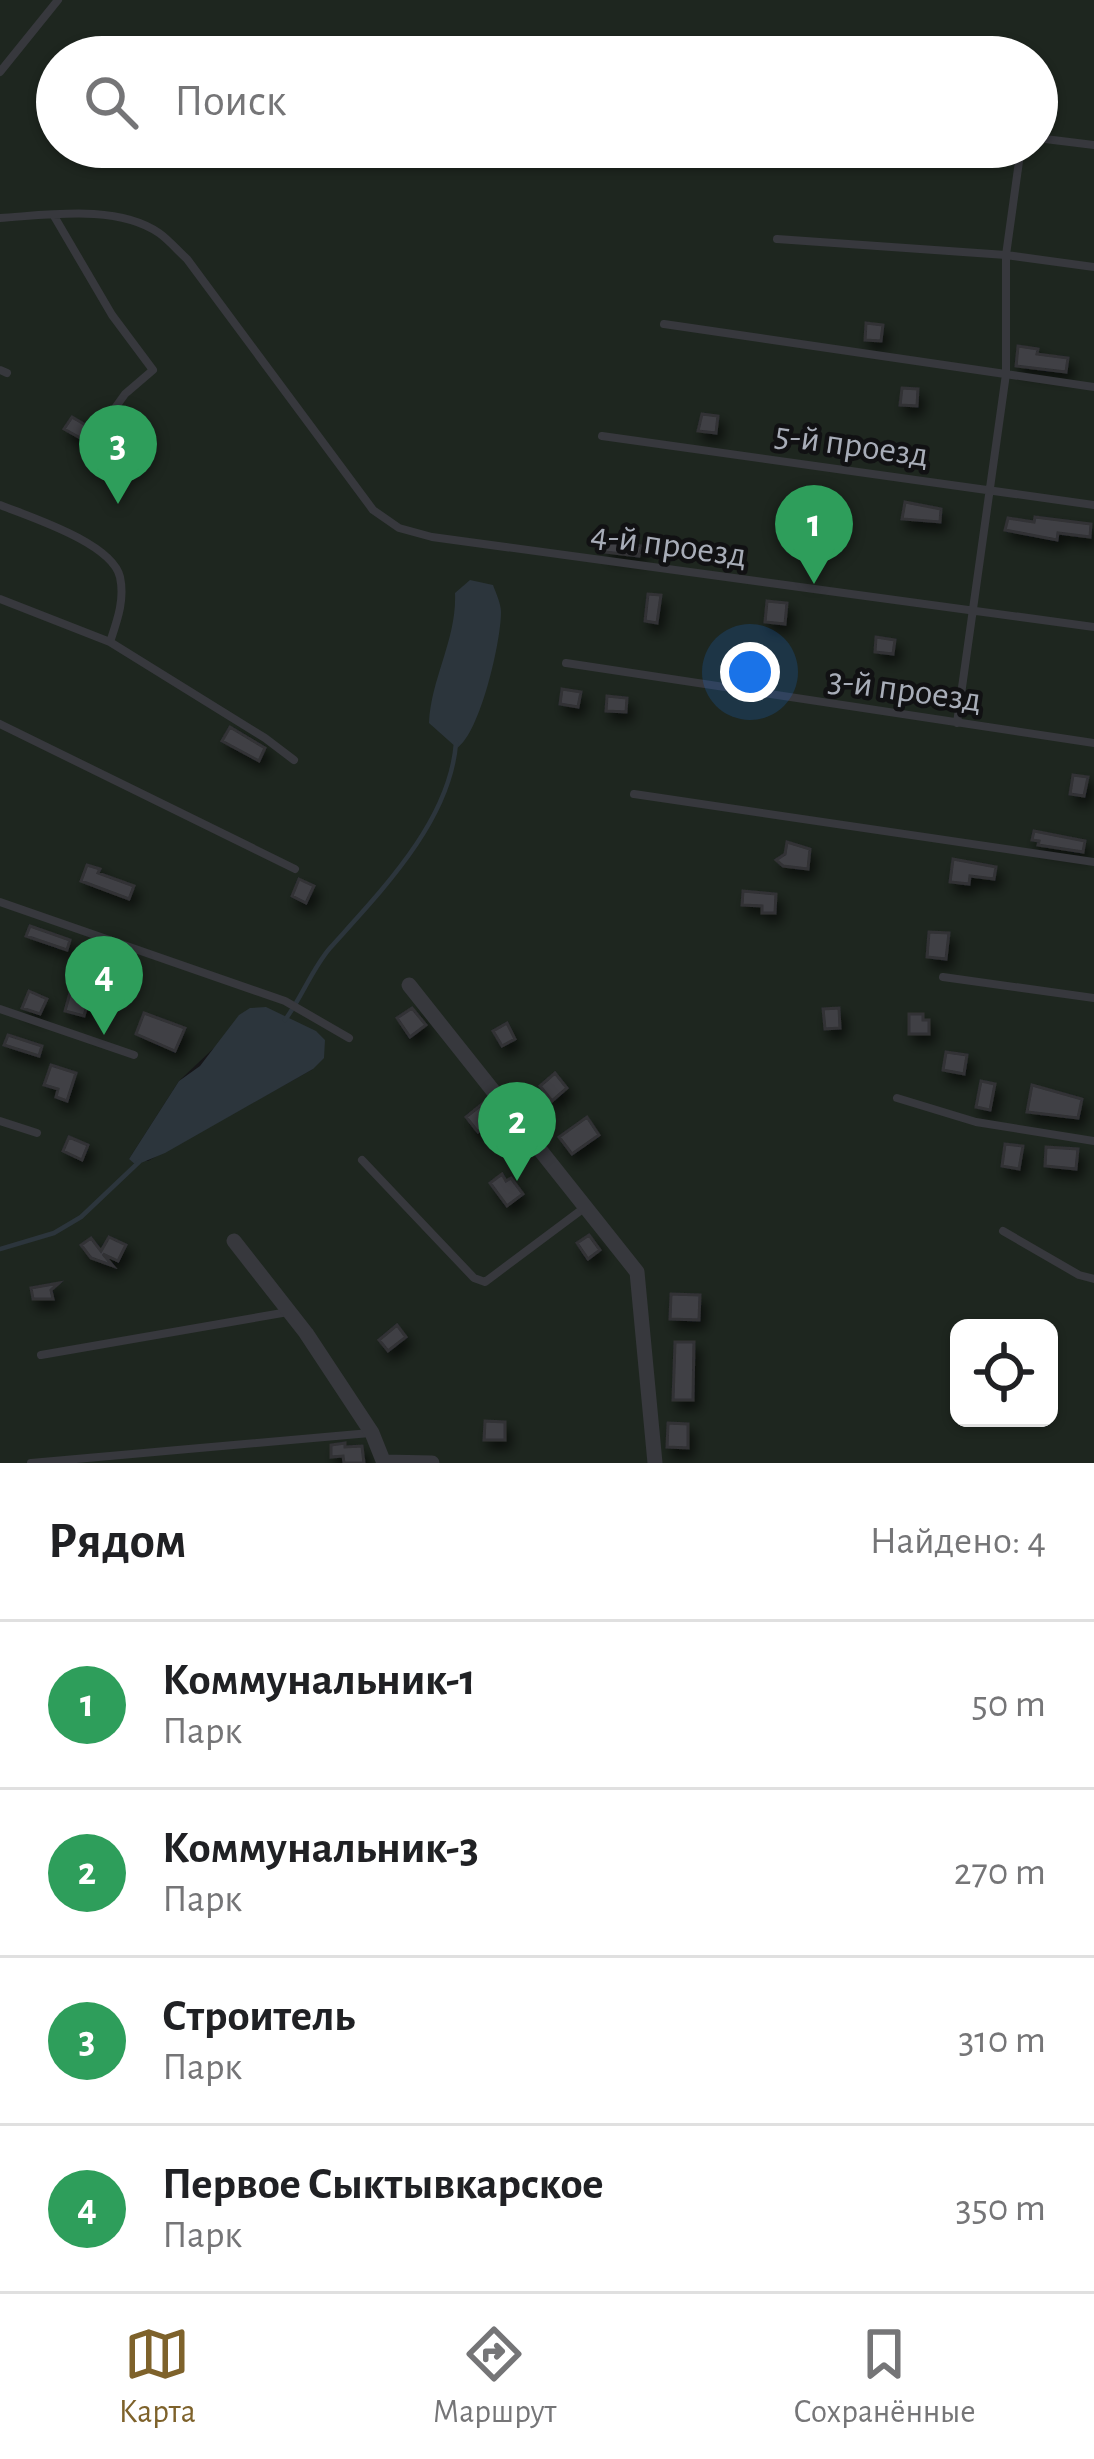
<!DOCTYPE html>
<html lang="ru">
<meta charset="utf-8">
<style>
body{margin:0;font-family:"Alegreya Sans",sans-serif;background:#f2f2f2;color:#202124}
.controls{position:absolute;right:36px;bottom:36px;display:grid;overflow:hidden;border-radius:18px;box-shadow:0 3px 9px #0004}
.controls button{width:108px;height:108px;display:grid;place-items:center;padding:0;border:0;border-bottom:3px solid #e0e0e0;background:#fff;color:#202124;font:60px sans-serif}
.you{position:absolute;left:750px;top:672px;width:42px;height:42px;margin:-30px;border:9px solid #fff;border-radius:50%;background:#1a73e8;box-shadow:0 0 0 18px #1a73e833}
.badge{display:grid;place-items:center;width:78px;height:78px;border-radius:50%;background:#7e622b;color:#fff;font-size:39px;font-weight:700}
.pin{position:absolute;translate:-50% -99px;filter:drop-shadow(0 3px 6px #0008)}
.pin::after{content:'';position:absolute;top:63px;width:42px;height:36px;background:inherit;clip-path:polygon(0 0,100% 0,50% 100%)}
.list{margin:0;padding:0;list-style:none}
h2{display:flex;justify-content:space-between;align-items:center;height:156px;margin:0;padding:0 48px;font-size:51px}
h2 small{font-size:39px;font-weight:400;color:#757577}
.list li{display:grid;grid-template-columns:78px 1fr auto;gap:36px;align-items:center;box-sizing:border-box;height:168px;padding:0 48px;border-top:3px solid #e0e0e0}
.list b{display:block;font-size:45px;white-space:nowrap}
.list p{margin:0;font-size:39px;white-space:nowrap;color:#757577}
.list em{font-size:39px;font-style:normal;color:#757577}
.icon{flex:none;width:66px;height:66px;fill:none;stroke:currentColor;stroke-width:2;stroke-linecap:round;stroke-linejoin:round}
.map{position:relative;flex:none;width:1094px;height:1463px;overflow:hidden}
.search{position:absolute;background:#fff;box-shadow:0 3px 9px #0004;left:36px;right:36px;top:36px;height:132px;display:flex;align-items:center;gap:30px;box-sizing:border-box;padding:0 42px;border-radius:66px;color:#757577;font-size:45px}
.sheet{height:828px;background:#fff}
nav{display:flex;justify-content:space-around;align-items:center;box-sizing:border-box;height:168px;border-top:3px solid #e0e0e0;background:#fff;font-size:33px;color:#757577}
nav a{display:grid;justify-items:center;gap:6px}
nav .on{color:#7e622b}
.map>svg:first-child{display:block}
.green{fill:#1e261f;fill-rule:evenodd}
.water{fill:#2c353c}
.lines{fill:none;stroke-linecap:round;stroke-linejoin:round}
.stream{stroke:#2c353c;stroke-width:4.5}
.building{fill:#404145;stroke:#303034;stroke-width:3;filter:url(#shadow)}
.lane{stroke:#37383d;stroke-width:8}
.street{stroke:#37383d;stroke-width:15}
.labels{text-anchor:middle;stroke-width:9;stroke-linejoin:round;paint-order:stroke}
.street-label{font-size:36px;fill:#a8adb8;stroke:#111113}
</style>
<div class="map">
<svg width="1094" height="1463" viewBox="0 0 1094 1463">
<defs>
<filter id="shadow"><feDropShadow dx="5" dy="8" stdDeviation="6" flood-color="#0009"/></filter>
</defs>
<rect width="100%" height="100%" fill="#161618"/>
<path class="green" d="M 0,0 L 1094,0 L 1094,1463 L 0,1463 ZM 57,57 L 1037,57 L 1037,147 L 57,147 ZM 215,1047 L 313,1069 L 148,1161 L 129,1159 L 179,1081 ZM 959,1328 L 1049,1328 L 1049,1418 L 959,1418 Z"/>
<path class="water" d="M 470,580 L 493,585 C 496,593 501,604 501,612 C 501,642 480,733 457,748 L 429,723 C 431,678 457,639 455,593 Z
M 266,1007 L 316,1031 L 325,1040 L 324,1058 L 313,1069 L 165,1153 L 136,1165 L 129,1159 L 179,1081 L 200,1066 L 239,1015 L 250,1008 Z"/>
<g class="lines">
<path class="stream" d="M 285,1020 C 302,997 312,969 330,948 C 380,892 450,822 456,743
M 0,1249 L 54,1233 L 81,1217 L 139,1162"/>
</g>
<path class="building" d="M 866,323 L 883,325 L 881,341 L 865,340 Z
M 1018,346 L 1038,349 L 1037,354 L 1068,358 L 1066,372 L 1016,366 Z
M 902,388 L 918,389 L 917,406 L 900,405 Z
M 702,414 L 718,416 L 716,433 L 698,431 Z
M 72,417 L 89,427 L 82,439 L 64,429 Z
M 905,502 L 941,509 L 940,522 L 902,519 Z
M 1035,517 L 1091,524 L 1090,537 L 1058,533 L 1057,540 L 1005,530 L 1008,518 L 1034,522 Z
M 607,541 L 642,546 L 639,556 L 605,552 Z
M 648,594 L 661,595 L 657,623 L 645,621 Z
M 767,601 L 787,603 L 785,624 L 765,622 Z
M 876,637 L 895,640 L 893,654 L 875,652 Z
M 562,689 L 581,692 L 578,707 L 560,704 Z
M 607,696 L 627,698 L 626,712 L 606,711 Z
M 230,727 L 265,748 L 259,761 L 222,741 Z
M 1073,775 L 1088,777 L 1084,796 L 1070,794 Z
M 1034,831 L 1085,841 L 1083,852 L 1038,845 L 1039,841 L 1032,840 Z
M 787,842 L 810,849 L 808,869 L 783,866 L 776,860 L 785,854 Z
M 953,859 L 996,867 L 994,879 L 970,876 L 969,884 L 950,882 Z
M 87,865 L 100,869 L 98,873 L 134,886 L 129,899 L 81,881 Z
M 299,879 L 314,886 L 306,903 L 292,896 Z
M 743,891 L 776,894 L 775,913 L 762,913 L 762,906 L 742,905 Z
M 30,926 L 70,940 L 67,950 L 26,936 Z
M 929,932 L 949,933 L 946,959 L 927,957 Z
M 71,989 L 90,995 L 84,1016 L 65,1011 Z
M 29,991 L 47,999 L 40,1014 L 22,1008 Z
M 412,1008 L 426,1025 L 410,1037 L 397,1018 Z
M 839,1008 L 840,1028 L 825,1029 L 823,1009 Z
M 144,1013 L 185,1028 L 175,1051 L 136,1034 Z
M 909,1014 L 923,1014 L 923,1020 L 929,1020 L 929,1034 L 909,1034 Z
M 507,1023 L 515,1039 L 502,1046 L 493,1031 Z
M 8,1035 L 42,1046 L 39,1056 L 4,1045 Z
M 946,1052 L 967,1055 L 964,1074 L 943,1070 Z
M 51,1065 L 76,1073 L 67,1101 L 56,1097 L 58,1089 L 44,1085 Z
M 555,1073 L 567,1088 L 552,1101 L 540,1086 Z
M 981,1081 L 995,1084 L 990,1110 L 976,1107 Z
M 1032,1085 L 1082,1099 L 1078,1118 L 1027,1112 Z
M 486,1101 L 497,1116 L 478,1132 L 466,1117 Z
M 587,1117 L 599,1135 L 572,1154 L 559,1137 Z
M 69,1137 L 88,1145 L 82,1160 L 63,1151 Z
M 1005,1144 L 1023,1146 L 1019,1169 L 1002,1166 Z
M 1046,1147 L 1078,1149 L 1076,1169 L 1045,1166 Z
M 502,1174 L 506,1181 L 511,1178 L 523,1194 L 507,1206 L 490,1183 Z
M 589,1235 L 600,1250 L 588,1259 L 577,1243 Z
M 109,1237 L 126,1245 L 118,1261 L 103,1254 L 113,1266 L 91,1258 L 81,1245 L 91,1238 L 101,1251 Z
M 59,1283 L 51,1290 L 53,1299 L 33,1299 L 31,1288 Z
M 671,1294 L 700,1295 L 699,1320 L 670,1319 Z
M 397,1325 L 406,1337 L 388,1351 L 379,1340 Z
M 675,1342 L 694,1342 L 693,1400 L 673,1400 Z
M 485,1421 L 505,1422 L 505,1440 L 484,1440 Z
M 668,1423 L 688,1424 L 688,1448 L 667,1447 Z
M 345,1443 L 345,1447 L 362,1446 L 364,1463 L 344,1463 L 343,1456 L 331,1457 L 331,1445 Z"/>
<g class="lines">
<path class="lane" d="M 0,72 L 58,0
M 1037,138 L 1094,145
M 54,216 L 112,315 L 153,370 L 125,394 L 110,415
M 0,218 C 48,215 117,204 159,233 C 169,240 178,251 187,259 L 373,510 L 399,528 L 432,537 L 1094,627
M 777,239 L 1006,255 L 1094,267
M 664,324 L 1094,387
M 0,370 L 7,373
M 602,436 L 1094,505
M 0,505 C 30,517 112,543 120,577 C 125,600 117,621 110,642
M 0,599 L 110,642 L 265,738 L 294,760
M 566,663 L 1094,743
M 957,723 L 1006,374 L 1006,255 L 1021,147
M 0,724 L 295,869
M 634,794 L 1094,862
M 0,902 L 285,1001 L 349,1038
M 943,977 L 1094,998
M 0,1009 L 134,1055
M 897,1098 L 976,1122 L 1094,1141
M 0,1121 L 37,1133
M 362,1160 L 474,1278 L 485,1282 L 584,1208
M 1003,1231 L 1079,1275 L 1094,1279
M 41,1355 L 288,1312
M 31,1463 L 370,1433"/>
<path class="street" d="M 409,985 L 637,1272 L 655,1463
M 234,1241 L 306,1333 L 372,1433 L 384,1463
M 384,1462 L 432,1463"/>
</g>
<g class="labels">
<g class="street-label">
<text transform="translate(852 443) rotate(8)" y="13">5-й проезд</text>
<text transform="translate(669 543) rotate(8)" y="13">4-й проезд</text>
<text transform="translate(905 688) rotate(8)" y="13">3-й проезд</text>
</g>
</g>
</svg>
<div class="controls">
<button><svg class="icon" aria-label="locate" viewBox="0 0 24 24"><circle cx="12" cy="12" r="6"/><path d="M12 2v4M12 18v4M2 12h4M18 12h4"/></svg></button>
</div>
<div class="you"></div>
<div class="pin badge" style="left:814px;top:584px;background:#2e9e5b">1</div>
<div class="pin badge" style="left:517px;top:1181px;background:#2e9e5b">2</div>
<div class="pin badge" style="left:118px;top:504px;background:#2e9e5b">3</div>
<div class="pin badge" style="left:104px;top:1035px;background:#2e9e5b">4</div>
<div class="search"><svg class="icon" aria-label="search" viewBox="0 0 24 24"><circle cx="10" cy="10" r="6"/><path d="M15 15l6 6"/></svg>Поиск</div>
</div>
<section class="sheet">
<h2>Рядом<small>Найдено: 4</small></h2>
<ul class="list">
<li><span class="badge" style="background:#2e9e5b">1</span><div><b>Коммунальник-1</b><p>Парк</p></div><em>50 m</em></li>
<li><span class="badge" style="background:#2e9e5b">2</span><div><b>Коммунальник-3</b><p>Парк</p></div><em>270 m</em></li>
<li><span class="badge" style="background:#2e9e5b">3</span><div><b>Строитель</b><p>Парк</p></div><em>310 m</em></li>
<li><span class="badge" style="background:#2e9e5b">4</span><div><b>Первое Сыктывкарское</b><p>Парк</p></div><em>350 m</em></li>
</ul>
</section>
<nav>
<a class="on"><svg class="icon" aria-label="map" viewBox="0 0 24 24"><path d="M3 6l6-2 6 2 6-2v14l-6 2-6-2-6 2zM9 4v14M15 6v14"/></svg>Карта</a>
<a><svg class="icon" aria-label="directions" viewBox="0 0 24 24"><path d="M12 3l9 9-9 9-9-9zM9 14v-3h6M13 9l2 2-2 2"/></svg>Маршрут</a>
<a><svg class="icon" aria-label="saved" viewBox="0 0 24 24"><path d="M7 4h10v16l-5-4-5 4z"/></svg>Сохранённые</a>
</nav>
